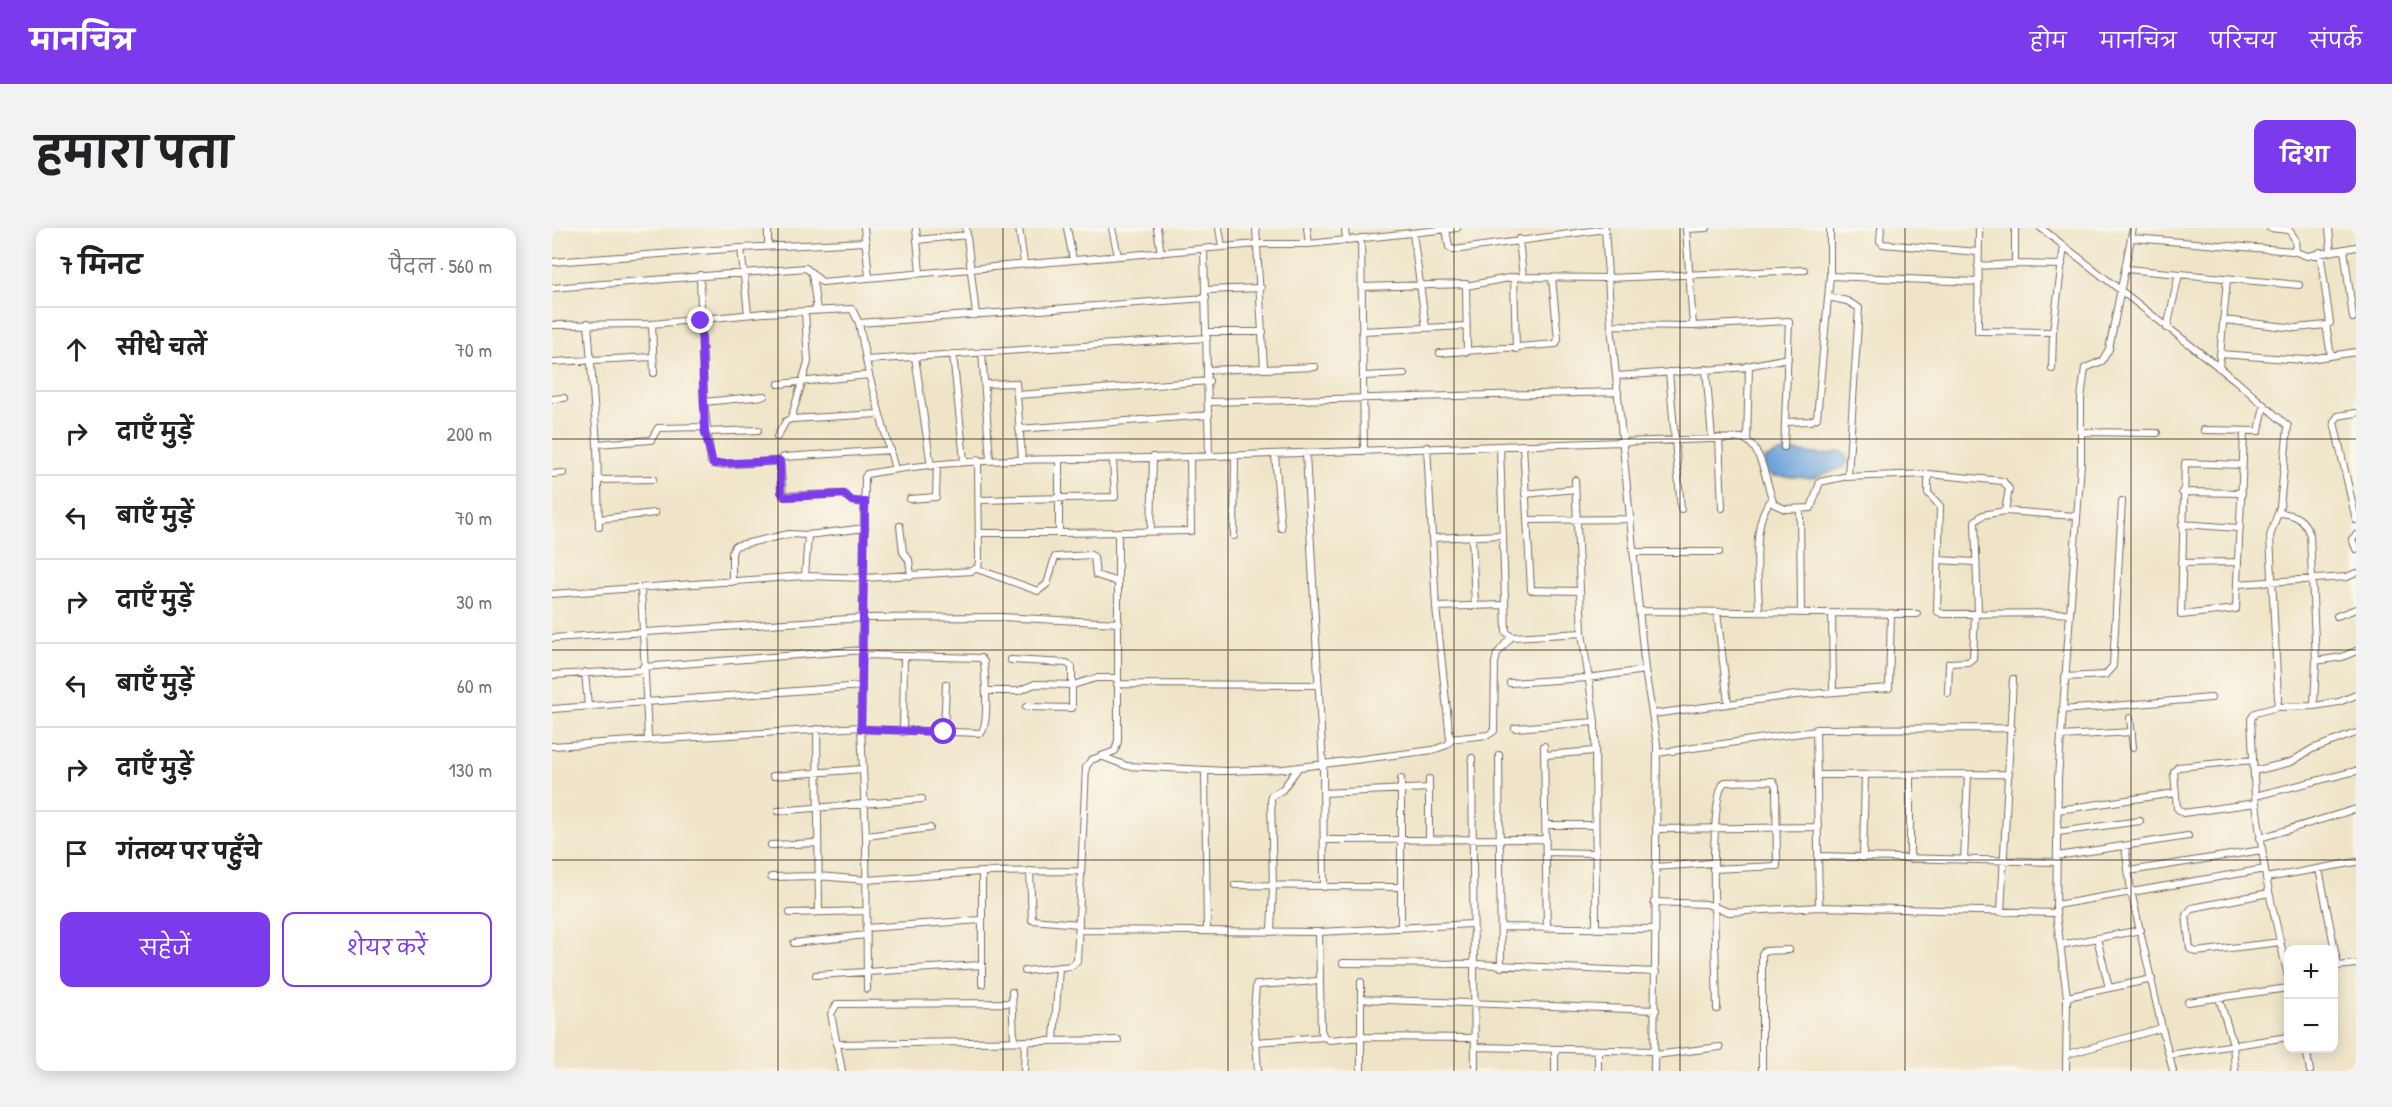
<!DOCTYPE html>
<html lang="hi">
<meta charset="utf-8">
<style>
body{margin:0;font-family:"Patrick Hand","Playpen Sans Deva",sans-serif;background:#f2f2f2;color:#202124}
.controls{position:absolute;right:18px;bottom:18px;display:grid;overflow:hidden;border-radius:12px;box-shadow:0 3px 15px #0003}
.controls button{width:54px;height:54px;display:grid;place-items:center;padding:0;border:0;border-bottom:2px solid #e0e0e0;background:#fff;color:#202124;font:30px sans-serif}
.stop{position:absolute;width:18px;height:18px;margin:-14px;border:4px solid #7c3aed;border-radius:50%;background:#fff}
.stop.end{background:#7c3aed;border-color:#fff;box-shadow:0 2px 6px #0008}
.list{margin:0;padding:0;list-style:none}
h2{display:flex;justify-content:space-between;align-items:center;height:78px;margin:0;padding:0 24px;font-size:26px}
h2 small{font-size:20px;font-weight:400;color:#757577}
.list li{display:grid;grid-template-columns:39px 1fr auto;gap:18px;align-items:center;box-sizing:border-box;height:84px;padding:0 24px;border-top:2px solid #e0e0e0}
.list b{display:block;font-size:22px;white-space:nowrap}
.list em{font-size:20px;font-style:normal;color:#757577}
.actions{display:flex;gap:12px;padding:18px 24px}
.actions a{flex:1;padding:14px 0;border:2px solid #7c3aed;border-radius:12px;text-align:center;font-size:21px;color:#7c3aed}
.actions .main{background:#7c3aed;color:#fff}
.icon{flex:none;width:33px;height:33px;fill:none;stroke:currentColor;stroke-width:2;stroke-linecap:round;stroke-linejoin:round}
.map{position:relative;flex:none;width:1804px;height:843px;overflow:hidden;border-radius:12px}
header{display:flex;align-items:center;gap:36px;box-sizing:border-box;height:84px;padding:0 30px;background:#7c3aed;color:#fff}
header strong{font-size:28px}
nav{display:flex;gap:33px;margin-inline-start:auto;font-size:21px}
.intro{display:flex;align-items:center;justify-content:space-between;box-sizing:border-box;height:144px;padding:0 36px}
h1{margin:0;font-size:42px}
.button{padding:15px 27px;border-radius:12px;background:#7c3aed;color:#fff;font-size:21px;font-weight:700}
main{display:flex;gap:36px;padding:0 36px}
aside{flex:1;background:#fff;border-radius:12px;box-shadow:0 3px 15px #0003}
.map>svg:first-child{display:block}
.water{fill:#6da3da;stroke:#54667c;stroke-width:1.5}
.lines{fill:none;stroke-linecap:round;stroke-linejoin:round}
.street-casing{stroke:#7a6b59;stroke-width:8}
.street{stroke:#fff;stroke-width:6}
.route{stroke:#7c3aed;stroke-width:8}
.grid{fill:none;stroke:#3b2a1e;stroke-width:1.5;stroke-opacity:0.55}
</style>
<header>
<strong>मानचित्र</strong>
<nav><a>होम</a><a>मानचित्र</a><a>परिचय</a><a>संपर्क</a></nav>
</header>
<div class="intro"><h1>हमारा पता</h1><a class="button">दिशा</a></div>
<main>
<aside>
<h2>7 मिनट<small>पैदल · 560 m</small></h2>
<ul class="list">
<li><svg class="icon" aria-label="ahead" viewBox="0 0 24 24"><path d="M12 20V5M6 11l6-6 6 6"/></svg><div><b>सीधे चलें</b></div><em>70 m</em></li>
<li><svg class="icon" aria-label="right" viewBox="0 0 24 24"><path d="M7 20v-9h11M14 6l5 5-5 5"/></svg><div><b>दाएँ मुड़ें</b></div><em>200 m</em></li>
<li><svg class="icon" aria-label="left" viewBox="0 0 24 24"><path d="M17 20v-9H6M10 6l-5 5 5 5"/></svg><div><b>बाएँ मुड़ें</b></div><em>70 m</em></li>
<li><svg class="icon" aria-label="right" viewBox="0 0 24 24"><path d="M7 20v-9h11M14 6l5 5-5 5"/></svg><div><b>दाएँ मुड़ें</b></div><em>30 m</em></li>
<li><svg class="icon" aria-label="left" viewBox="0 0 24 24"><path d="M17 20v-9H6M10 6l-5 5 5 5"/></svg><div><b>बाएँ मुड़ें</b></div><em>60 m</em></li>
<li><svg class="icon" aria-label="right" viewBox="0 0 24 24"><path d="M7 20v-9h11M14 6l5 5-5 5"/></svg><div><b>दाएँ मुड़ें</b></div><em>130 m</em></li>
<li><svg class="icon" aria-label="arrive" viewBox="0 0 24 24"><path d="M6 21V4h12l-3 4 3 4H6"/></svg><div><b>गंतव्य पर पहुँचे</b></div></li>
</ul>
<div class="actions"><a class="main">सहेजें</a><a>शेयर करें</a></div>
</aside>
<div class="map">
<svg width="1804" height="843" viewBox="0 0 1804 843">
<rect width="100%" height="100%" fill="#fbf7ec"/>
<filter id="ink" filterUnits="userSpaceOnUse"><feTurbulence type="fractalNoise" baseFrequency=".0167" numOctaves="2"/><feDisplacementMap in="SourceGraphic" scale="12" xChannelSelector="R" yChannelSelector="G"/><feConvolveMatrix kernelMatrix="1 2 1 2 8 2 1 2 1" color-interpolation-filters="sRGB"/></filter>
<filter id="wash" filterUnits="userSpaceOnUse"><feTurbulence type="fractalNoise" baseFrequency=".008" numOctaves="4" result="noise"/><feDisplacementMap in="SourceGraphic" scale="24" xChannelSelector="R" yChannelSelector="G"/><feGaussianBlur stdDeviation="1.35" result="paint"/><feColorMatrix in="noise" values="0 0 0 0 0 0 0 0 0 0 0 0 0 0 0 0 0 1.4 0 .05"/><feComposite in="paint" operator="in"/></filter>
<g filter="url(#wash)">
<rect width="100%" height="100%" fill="#efe4c7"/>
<path class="water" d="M 1288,223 L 1293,225 L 1296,232 L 1293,239 L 1262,250 L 1220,248 L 1212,241 L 1212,231 C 1218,229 1225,225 1231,224 C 1253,220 1264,232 1288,223 Z"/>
</g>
<g filter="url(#ink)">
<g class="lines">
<defs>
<path id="street" d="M 216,0 L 216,18
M 312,0 L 317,49
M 364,0 L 368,45
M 414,0 L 424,87
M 467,0 L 472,35
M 515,0 L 521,32
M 560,0 L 566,28
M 605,0 L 609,25
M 667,0 L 670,19
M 755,0 L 757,16
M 793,0 L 794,12
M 1053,0 L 1059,97 L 1093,442 L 1105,516 L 1102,843
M 1134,0 L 1141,98
M 1329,0 L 1328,13 L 1331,16 L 1426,24
M 1427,0 L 1426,103 L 1501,104
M 1463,0 L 1463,36 L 1510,37
M 1489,0 L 1683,152 L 1736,198 L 1728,279 L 1718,308 L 1726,471 L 1725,479 L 1703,485 L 1699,491 L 1703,568 L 1714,650 L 1736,749
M 1718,0 L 1737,2 L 1743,11 L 1744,24
M 1777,0 L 1779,23
M 894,1 L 897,19 L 902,22 L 1053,1
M 1134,1 L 1155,0
M 861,5 L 874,100
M 809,10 L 812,223
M 1580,10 L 1741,23 L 1755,28 L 1804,19
M 967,11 L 971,49
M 365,12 L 415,7
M 189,20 L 196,86
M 652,21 L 657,227
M 1792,21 L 1801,90
M 1768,24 L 1778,95 L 1774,97
M 0,34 L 189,20 L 314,14
M 1426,38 L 1463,36
M 1574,41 L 1747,57
M 260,45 L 265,83
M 148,47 L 152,174 L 159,234 L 165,237 L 228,233
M 1278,48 L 1426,54
M 962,49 L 964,121
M 914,58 L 962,49 L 1055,50 L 1252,42
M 809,59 L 914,56 L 915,124
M 0,60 L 254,40 L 270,54 L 705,16 L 757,16 L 905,0
M 654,62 L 709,60
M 1276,69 L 1295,73 L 1307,80 L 1296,248
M 1671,92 L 1744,100 L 1774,97 L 1779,128
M 36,95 L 45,216 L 47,299
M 307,95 L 654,70
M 100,96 L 102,145
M 0,97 L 100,96 L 212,85 L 300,81 L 307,95 L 317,147 L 343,241
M 1059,97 L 1141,98 L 1237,93 L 1232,219
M 1615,100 L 1627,46
M 810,103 L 914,98
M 655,104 L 711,104
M 430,124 L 438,231
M 888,125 L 1004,116 L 1006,111 L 1000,50
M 401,126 L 412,232
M 1668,126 L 1751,132 L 1804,124
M 363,129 L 379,238
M 314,132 L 655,110
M 0,134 L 101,129
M 1195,138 L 1236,130
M 1667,140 L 1675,51
M 711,141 L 763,139
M 1154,141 L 1160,211
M 1500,141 L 1501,104 L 1512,18
M 656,142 L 712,140 L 704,0
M 1117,144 L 1129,281
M 812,148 L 852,146
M 1064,148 L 1197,139 L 1195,212
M 227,156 L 317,147
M 432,156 L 464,155 L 470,231
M 465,167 L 657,153
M 0,171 L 12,170
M 152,174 L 212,168
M 658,174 L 1066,164
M 1804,185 L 1786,188 L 1782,194 L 1804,292
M 239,191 L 256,134 L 253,84
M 1233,194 L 1258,193 L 1265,190 L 1278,48 L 1278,0
M 467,201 L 657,187
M 1652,202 L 1707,203 L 1712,177
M 153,204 L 206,202
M 1529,204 L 1605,205
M 225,209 L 234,193 L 239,191 L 327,186
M 1167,210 L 1170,280
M 45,216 L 99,212 L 106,200 L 153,199
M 971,217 L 979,362 L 1028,363
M 948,218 L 954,404 L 960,409 L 1030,405
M 875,219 L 884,379 L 898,511 L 936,507 L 942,503 L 943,435 L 945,426 L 959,409
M 723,226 L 729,300
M 754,226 L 771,539 L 772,659
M 507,232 L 507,305 L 639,303 L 638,229
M 1691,237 L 1633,235 L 1629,387 L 1684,381 C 1686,322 1690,263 1692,204
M 0,246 L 11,245
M 1376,246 L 1376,265 L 1388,278 L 1385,383 L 1391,386 L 1517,385
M 46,252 L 101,251
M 1023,252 L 1030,405 L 1043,494 L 1044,701
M 1630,264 L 1690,265
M 973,266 L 1023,261
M 358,271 L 384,269 L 385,237
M 427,272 L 563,269 L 561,232
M 313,275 L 300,273 L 292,266 L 231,268 L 228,232 L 232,229 L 339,222
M 1248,281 L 1249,385
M 1453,283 L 1524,288
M 47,291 L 103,285
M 975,292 L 1079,291
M 1630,296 L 1686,300
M 348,298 L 351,324 L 357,332 L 359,348
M 599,303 L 601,229
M 428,305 L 507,305
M 1804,307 L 1800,311 L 1804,321
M 682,308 L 683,228
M 920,308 L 923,378
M 880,310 L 951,307
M 1082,324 L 1167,324
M 1386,332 L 1423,334
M 1629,335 L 1684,334
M 425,341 L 486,363 L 495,356 L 503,329 L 539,327 L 542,329 L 544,347 L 566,354
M 253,348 L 256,307 L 313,300
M 180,354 L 180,325 L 183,318 L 237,306 L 256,307
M 1685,356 L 1795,349 L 1804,345
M 89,361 L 96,511
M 0,366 L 253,348 L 313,350 L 420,343 L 426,339 L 427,333 L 426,231
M 884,379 L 953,377
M 1088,383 L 1365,386
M 1165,384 L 1176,475
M 1207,384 C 1207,357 1198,290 1220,272
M 1280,386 L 1281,464
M 1785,388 L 1804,381
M 0,410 L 312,390 L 448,389 L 567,395
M 459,432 L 515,435 L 520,439 L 520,480 L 474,479
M 1764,433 L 1790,429 L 1804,423
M 91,439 L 311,422
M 33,444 L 36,478
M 0,447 L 91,442
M 1513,449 L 1553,447 L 1561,438 L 1570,273
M 958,455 L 1036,450 L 1093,442
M 565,456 L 766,457
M 434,463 L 466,463 L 483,456 L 521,457 L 544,450 L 565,450
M 1396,465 L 1397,435 L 1416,434 L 1421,430 L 1423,386
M 1762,478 L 1787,474 L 1804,467
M 1725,479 L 1762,478 L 1764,433 L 1758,307 C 1752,291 1744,286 1727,285
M 0,481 L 310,458
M 1510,482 L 1659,470
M 1101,486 L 1243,467 L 1337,460 L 1339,385
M 1578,490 L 1581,519
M 963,500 L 1043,494
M 265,501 L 267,684
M 309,501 L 429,505 C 438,495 433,449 432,434 L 429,430 L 310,427
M 351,504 L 352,428
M 392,504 L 394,456
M 1509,508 L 1580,504
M 0,518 L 309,499
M 992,518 L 995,701
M 1105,525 L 1264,503
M 947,527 L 949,739
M 993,527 L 1043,523
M 549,528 L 575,538 L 675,543 L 732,541 L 881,522 L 895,517 L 900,511
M 920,530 L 923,843
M 1701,532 L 1626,539 L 1622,544 L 1625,580 L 1631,585 L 1704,575
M 653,542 L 655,703
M 1702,543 L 1739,534 L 1760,521 L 1804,505
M 1265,547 L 1457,546
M 1358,547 L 1358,631
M 221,548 L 310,541
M 877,551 L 877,611
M 771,565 L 877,560
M 1703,568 L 1804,543
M 1506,582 L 1623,565
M 226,583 L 370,571
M 994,597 L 1041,597
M 1104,601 L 1267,599
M 1506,604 L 1588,593
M 314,608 L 378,600
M 1708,610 L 1804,581
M 772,612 L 994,611
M 219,617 L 265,615
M 994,624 L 1042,625
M 1266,628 L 1505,634
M 1505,628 L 1636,608
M 1311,630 L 1313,547
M 1412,632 L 1416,546
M 1103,639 L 1161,635
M 1161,641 L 1225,638 L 1224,558 L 1221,553 L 1173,554 C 1154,568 1165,748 1165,781
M 1767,641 L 1786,738 L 1782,739
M 478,643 L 480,692 L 527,696
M 1577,643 L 1710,622
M 219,649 L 266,648 L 314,652 L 430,644 L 529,643
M 1714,650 L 1804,634
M 683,657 L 849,659
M 1717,665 L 1640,680 L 1634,687 L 1638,721 L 1644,724 L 1729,714
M 1102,674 L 1154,676 L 1177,684 L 1267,679 L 1504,685
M 1504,677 L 1713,641
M 1267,679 L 1264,501 L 1460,500
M 1449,684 L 1461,451
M 238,685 L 313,683
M 949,699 L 1103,701
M 314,700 L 429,692
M 849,700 L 849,551
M 527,702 L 767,704 L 921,696
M 719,704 L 721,659 L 719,568 L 730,562 L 747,539
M 767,704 L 769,802 L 772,809 L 778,812 L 809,809 L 923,810
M 1545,710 L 1557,760
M 242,715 L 314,707
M 1508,717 L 1589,702
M 791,735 L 922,736 L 1104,744
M 1786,738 L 1804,736
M 473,743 L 519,738 L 525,733 L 534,539 L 539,532 L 563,523 L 566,513 L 566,304
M 264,747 L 429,737
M 809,754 L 809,843
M 430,756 L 430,644
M 315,761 L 314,608 L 309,499 L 313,249 L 315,246 C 421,226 529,233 636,229 C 821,223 1005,215 1190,210 C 1211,217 1214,258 1222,276 L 1233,281 L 1259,280 L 1268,254 L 1291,249 L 1376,246 L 1451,253 L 1457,261 L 1453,283 L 1431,287 L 1423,293 L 1426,386
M 460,764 L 462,812
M 1515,769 L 1600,751
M 1667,770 L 1681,816 L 1683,843
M 809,771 L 1104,782
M 1636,774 L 1736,760
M 1610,800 L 1621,843
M 502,812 L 507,740
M 703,814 L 772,809
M 284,816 L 566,812
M 923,819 L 1103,823
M 1754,820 L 1758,843
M 1046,822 L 1046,843
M 1516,826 L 1610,800 L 1579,663 L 1573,619
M 1103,827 L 1168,819
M 1617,827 L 1736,809
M 290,843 L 279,786 L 285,776 L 460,775
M 472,843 L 473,813
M 706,843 L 702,784 L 704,757 L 767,753
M 1003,843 L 1003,821
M 1210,843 L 1210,726 L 1212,723 L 1237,722
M 1514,843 L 1515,769 L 1504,685 L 1506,550 L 1529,235 L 1529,170 L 1533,140 L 1550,133 L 1557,121 L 1581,0"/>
</defs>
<use href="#street" class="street-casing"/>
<use href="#street" class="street"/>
</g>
</g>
<g class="lines" filter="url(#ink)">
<path class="route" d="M 149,93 L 153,204 L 161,236 L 228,233 L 229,264 L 233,269 L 292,266 L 300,273 L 313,274 L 309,501 L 392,504"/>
</g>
<path class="grid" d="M 226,0 L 226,843M 451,0 L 451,843M 676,0 L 676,843M 902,0 L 902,843M 1128,0 L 1128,843M 1353,0 L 1353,843M 1579,0 L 1579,843M 0,211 L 1804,211M 0,422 L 1804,422M 0,632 L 1804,632"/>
</svg>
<div class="controls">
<button>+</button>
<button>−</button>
</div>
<div class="stop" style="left:392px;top:504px"></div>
<div class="stop end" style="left:149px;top:93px"></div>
</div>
</main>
